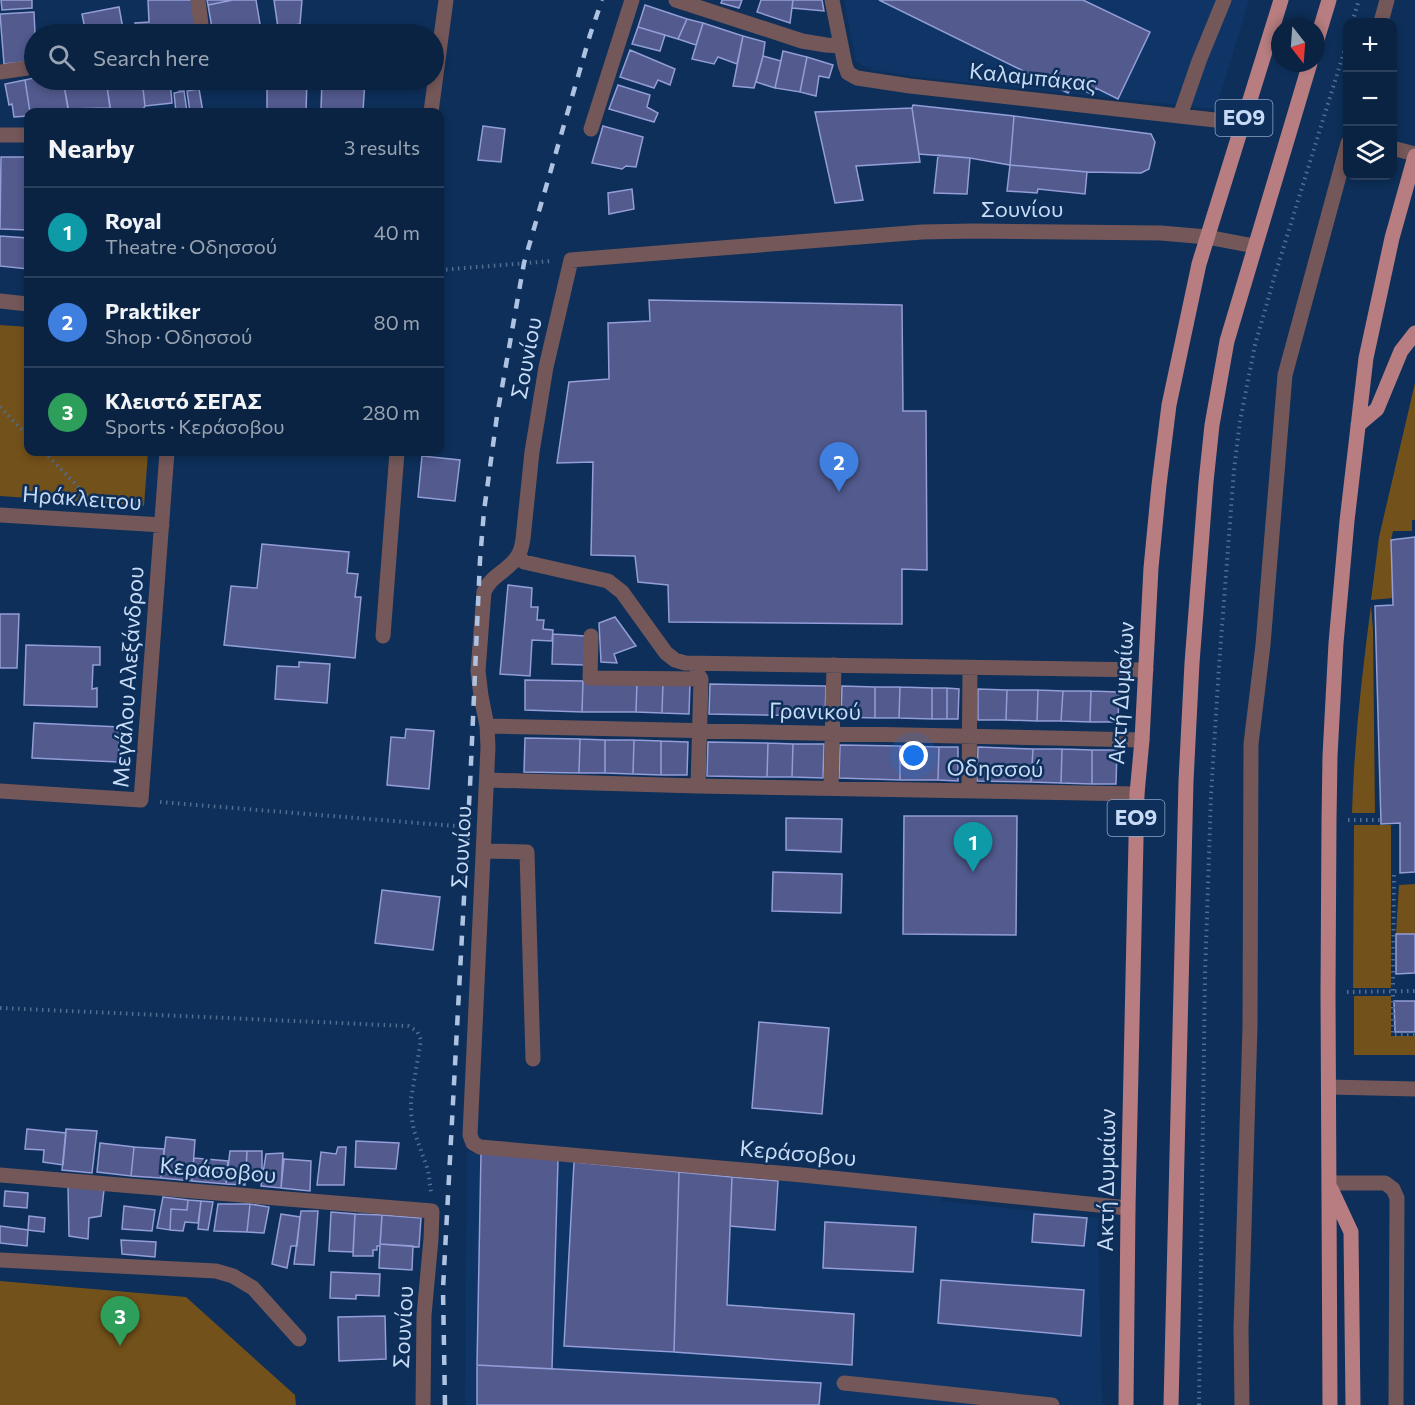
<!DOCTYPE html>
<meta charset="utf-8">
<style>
body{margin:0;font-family:Commissioner,sans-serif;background:#182f4e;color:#f1f3f6}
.controls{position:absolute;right:18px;top:18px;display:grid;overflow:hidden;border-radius:12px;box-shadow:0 3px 9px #0003}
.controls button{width:54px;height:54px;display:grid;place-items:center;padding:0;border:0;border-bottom:2px solid #2a405c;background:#0a2343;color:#f1f3f6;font:30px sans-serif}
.compass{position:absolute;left:1271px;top:18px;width:54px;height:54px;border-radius:50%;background:#0a2343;box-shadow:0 3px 9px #0003;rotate:163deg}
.you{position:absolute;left:914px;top:756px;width:21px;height:21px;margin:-15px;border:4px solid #fff;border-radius:50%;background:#1a73e8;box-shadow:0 0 0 9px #1a73e833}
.badge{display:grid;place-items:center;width:39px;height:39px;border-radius:50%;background:#8c9099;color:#fff;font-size:20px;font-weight:700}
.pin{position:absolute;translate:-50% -50px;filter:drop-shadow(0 2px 3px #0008)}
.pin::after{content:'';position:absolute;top:32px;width:21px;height:18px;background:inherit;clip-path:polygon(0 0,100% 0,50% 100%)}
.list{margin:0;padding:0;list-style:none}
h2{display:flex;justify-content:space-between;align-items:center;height:78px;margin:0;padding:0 24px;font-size:26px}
h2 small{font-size:20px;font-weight:400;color:#99a4b2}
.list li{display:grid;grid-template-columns:39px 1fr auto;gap:18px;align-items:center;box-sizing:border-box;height:90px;padding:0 24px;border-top:2px solid #2a405c}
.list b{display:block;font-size:22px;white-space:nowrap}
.list p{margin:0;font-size:20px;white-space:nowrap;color:#99a4b2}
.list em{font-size:20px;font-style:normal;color:#99a4b2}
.icon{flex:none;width:33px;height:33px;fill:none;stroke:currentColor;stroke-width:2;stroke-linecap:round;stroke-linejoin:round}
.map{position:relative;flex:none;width:1415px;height:1405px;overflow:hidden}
.search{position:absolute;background:#0a2343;box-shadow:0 3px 9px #0003;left:24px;top:24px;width:420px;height:66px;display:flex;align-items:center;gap:15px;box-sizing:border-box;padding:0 21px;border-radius:33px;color:#99a4b2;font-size:22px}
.panel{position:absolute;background:#0a2343;box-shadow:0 3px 9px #0003;left:24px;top:108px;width:420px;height:348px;border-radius:12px}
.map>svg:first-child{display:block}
.built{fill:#0f3566}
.green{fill:#73511a}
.building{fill:#525a8e;stroke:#939dd7;stroke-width:1.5}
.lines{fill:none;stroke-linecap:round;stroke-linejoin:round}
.path{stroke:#516e93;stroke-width:4;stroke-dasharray:1.5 4.5;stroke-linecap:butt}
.minor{stroke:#745758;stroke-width:15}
.major{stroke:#b77d80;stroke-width:15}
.rail{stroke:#aec3e1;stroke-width:4.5;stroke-dasharray:10 10;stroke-linecap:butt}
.labels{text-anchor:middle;stroke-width:5;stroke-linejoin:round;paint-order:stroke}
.shield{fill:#0d2f59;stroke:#8fa7c7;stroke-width:1.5}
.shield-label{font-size:21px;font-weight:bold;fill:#c7dbf6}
.street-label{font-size:22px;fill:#c7dbf6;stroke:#0d2f59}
</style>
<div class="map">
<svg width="1415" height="1405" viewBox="0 0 1415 1405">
<rect width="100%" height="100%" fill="#0d2f59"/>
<path class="built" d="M 844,0 L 1249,0 L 1216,109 L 916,77 L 874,70 L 856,62 Z
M 467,1152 L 942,1195 L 941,1201 L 1098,1218 L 1102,1405 L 465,1405 Z"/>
<path class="green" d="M 0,325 L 28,327 L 28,452 L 148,452 L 144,506 L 0,496 Z
M 1415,383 L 1415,520 L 1412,520 L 1412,531 L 1393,531 L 1391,540 L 1393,598 L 1371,600 L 1379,537 Z
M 1371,605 L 1373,630 L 1375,813 L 1352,813 C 1354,743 1362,674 1371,605 Z
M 1354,825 L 1391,825 L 1391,988 L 1353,988 Z
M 1415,884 L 1415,934 L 1396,934 L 1399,885 Z
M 1354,996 L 1391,996 L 1391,1036 L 1415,1036 L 1415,1055 L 1354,1055 Z
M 0,1281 L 186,1297 L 295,1395 L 296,1405 L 0,1405 Z"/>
<path class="building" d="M 1,0 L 32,0 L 32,8 L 2,10 Z
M 148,0 L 193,0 L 196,34 L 136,34 L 135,23 L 149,22 Z
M 207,0 L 233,0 L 208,5 Z
M 233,0 L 256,0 L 261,30 L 232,34 L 213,34 L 208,5 Z
M 274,0 L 302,0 L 300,24 L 278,28 Z
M 722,0 L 742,0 L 739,8 L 721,3 Z
M 761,0 L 793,0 L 790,23 L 757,12 Z
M 793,0 L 822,0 L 824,11 L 792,8 Z
M 879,0 L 1083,0 L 1150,32 L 1118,99 L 1096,88 L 1093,95 L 1073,85 L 1068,93 Z
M 645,5 L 687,19 L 678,39 L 638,27 Z
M 119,7 L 124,34 L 86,34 L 82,14 Z
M 34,12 L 35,34 L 34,61 L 4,64 L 0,14 Z
M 687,19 L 703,23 L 696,45 L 678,39 Z
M 703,23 L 743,36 L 737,64 L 718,57 L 714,64 L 692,59 Z
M 638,27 L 665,35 L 660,51 L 632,44 Z
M 743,36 L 765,42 L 763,56 L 754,88 L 733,86 Z
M 630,50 L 675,69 L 670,85 L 658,80 L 654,88 L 620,77 Z
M 783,51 L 807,57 L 800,92 L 775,88 Z
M 763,56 L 781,61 L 775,88 L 756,82 Z
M 807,57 L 833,65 L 829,78 L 819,76 L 816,96 L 800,92 Z
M 34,78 L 34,80 L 63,80 L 69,112 L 30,112 L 25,80 Z
M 25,80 L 30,112 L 28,112 L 28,116 L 14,117 L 12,104 L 9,105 L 5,84 Z
M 63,80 L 106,80 L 110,108 L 68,109 Z
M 106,80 L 142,80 L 145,106 L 142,111 L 111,112 Z
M 142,80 L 170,80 L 172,103 L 145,106 Z
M 177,80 L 190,80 L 192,88 L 179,90 Z
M 247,80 L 260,80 L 260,86 L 247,86 Z
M 267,80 L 307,80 L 306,112 L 267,112 Z
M 322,80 L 365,80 L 363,111 L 321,109 Z
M 618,85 L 650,95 L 647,107 L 658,113 L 654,122 L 609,109 Z
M 199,89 L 203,112 L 190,112 L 187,91 Z
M 184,91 L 187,112 L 176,112 L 174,93 Z
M 913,105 L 1014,116 L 1010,165 L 970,158 L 919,154 L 912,108 Z
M 912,108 L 920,162 L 856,166 L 863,200 L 835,203 L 815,112 Z
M 1014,116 L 1151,134 L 1155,142 L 1149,169 L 1141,173 L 1087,172 L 1010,165 Z
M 483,126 L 505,129 L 501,162 L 478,160 Z
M 603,126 L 643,137 L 636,167 L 626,166 L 622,169 L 592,163 Z
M 938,155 L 970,158 L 967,194 L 934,193 Z
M 1,157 L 28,157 L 28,230 L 0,229 Z
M 1010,165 L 1087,172 L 1085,194 L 1038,189 L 1037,193 L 1007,191 Z
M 632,189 L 634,209 L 609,214 L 608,193 Z
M 0,236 L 28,238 L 28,269 L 0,266 Z
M 649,300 L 902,305 L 903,411 L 926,411 L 927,570 L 902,569 L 902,624 L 669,622 L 668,585 L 638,582 L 635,556 L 591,555 L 593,462 L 557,463 L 569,382 L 609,379 L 608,323 L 650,321 Z
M 422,456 L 460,460 L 455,501 L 418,497 Z
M 1415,537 L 1415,872 L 1400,873 L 1400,823 L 1381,824 L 1375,606 L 1393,605 L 1391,540 Z
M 262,544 L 349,552 L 347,573 L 358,574 L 355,597 L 361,597 L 355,658 L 224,645 L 231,586 L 257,588 Z
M 508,585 L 532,588 L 531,607 L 538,607 L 537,620 L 544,620 L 543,629 L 553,630 L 552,641 L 532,640 L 530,676 L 500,674 Z
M 0,614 L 19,614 L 17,668 L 0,668 Z
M 615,617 L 636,646 L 614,654 L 617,663 L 601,662 L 599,623 Z
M 553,634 L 585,636 L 584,665 L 552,664 Z
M 26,645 L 100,647 L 100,665 L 93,665 L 92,689 L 97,688 L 97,707 L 24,705 Z
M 299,662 L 330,664 L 327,703 L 275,699 L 277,666 L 299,667 Z
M 525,680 L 583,681 L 582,712 L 525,710 Z
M 583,681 L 637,682 L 636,712 L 582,712 Z
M 637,682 L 663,682 L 662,713 L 636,712 Z
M 663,682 L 690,683 L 689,714 L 662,713 Z
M 710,684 L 826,686 L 825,716 L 709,714 Z
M 842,686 L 875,687 L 875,718 L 841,717 Z
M 875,687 L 900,687 L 899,718 L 875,718 Z
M 900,687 L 932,688 L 932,719 L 899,718 Z
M 932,688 L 947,688 L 947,719 L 932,719 Z
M 947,688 L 959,689 L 958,719 L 947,719 Z
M 978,689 L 1007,690 L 1006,720 L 978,720 Z
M 1007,690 L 1038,690 L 1037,721 L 1006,720 Z
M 1038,690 L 1063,691 L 1061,721 L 1037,721 Z
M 1063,691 L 1091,691 L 1090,722 L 1061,721 Z
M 1091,691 L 1119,692 L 1118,722 L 1090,722 Z
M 34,723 L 120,727 L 118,762 L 32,758 Z
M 406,729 L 434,731 L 429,789 L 387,785 L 391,737 L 405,738 Z
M 525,738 L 580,739 L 579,773 L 524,772 Z
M 580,739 L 605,740 L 605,773 L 579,773 Z
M 605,740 L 634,740 L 633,774 L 605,773 Z
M 634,740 L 661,741 L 661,775 L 633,774 Z
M 661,741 L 688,742 L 687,775 L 661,775 Z
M 708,742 L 768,743 L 767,777 L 707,776 Z
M 768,743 L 793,744 L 792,777 L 767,777 Z
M 793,744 L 824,744 L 823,778 L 792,777 Z
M 840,745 L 900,746 L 900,780 L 839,778 Z
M 900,746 L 939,747 L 938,780 L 900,780 Z
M 939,747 L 958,747 L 958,781 L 938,780 Z
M 978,747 L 1033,749 L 1031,782 L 977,781 Z
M 1033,749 L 1062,749 L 1061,783 L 1031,782 Z
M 1062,749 L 1092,750 L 1092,784 L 1061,783 Z
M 1092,750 L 1117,750 L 1116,784 L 1092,784 Z
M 904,816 L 1017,816 L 1016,935 L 903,934 Z
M 786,818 L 842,819 L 841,852 L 786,850 Z
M 773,872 L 842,874 L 841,913 L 772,911 Z
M 382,890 L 440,897 L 433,950 L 375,943 Z
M 1396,934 L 1415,934 L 1415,973 L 1396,974 Z
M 1394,1001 L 1415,1001 L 1415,1032 L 1395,1032 Z
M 759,1022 L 829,1028 L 822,1114 L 752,1108 Z
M 27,1129 L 66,1133 L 63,1165 L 43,1162 L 44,1150 L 25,1149 Z
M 66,1129 L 97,1131 L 92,1173 L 62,1170 Z
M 166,1137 L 195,1140 L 192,1181 L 161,1178 Z
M 356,1141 L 399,1143 L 396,1169 L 355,1167 Z
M 100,1143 L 134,1147 L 131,1176 L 97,1172 Z
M 134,1147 L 164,1149 L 161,1178 L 131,1176 Z
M 338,1147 L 346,1147 L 344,1185 L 317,1185 L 321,1152 L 336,1154 Z
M 230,1151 L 247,1151 L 245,1185 L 226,1184 Z
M 247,1151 L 262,1151 L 262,1177 L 246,1175 Z
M 283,1153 L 281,1188 L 261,1186 L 266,1154 Z
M 481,1153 L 558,1160 L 552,1369 L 477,1365 Z
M 194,1158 L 228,1161 L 226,1184 L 192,1181 Z
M 284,1159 L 311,1161 L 310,1191 L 281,1188 Z
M 574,1162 L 679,1172 L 674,1352 L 564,1346 Z
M 679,1172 L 732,1177 L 727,1305 L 854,1314 L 852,1365 L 674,1352 Z
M 732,1177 L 778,1181 L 775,1230 L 730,1226 Z
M 68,1186 L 104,1190 L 101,1216 L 89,1218 L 88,1239 L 69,1236 Z
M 5,1191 L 28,1193 L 27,1208 L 4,1206 Z
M 163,1197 L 188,1200 L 187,1210 L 171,1209 L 170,1230 L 157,1228 Z
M 188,1200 L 201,1201 L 198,1223 L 185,1222 L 183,1231 L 170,1230 L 171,1209 L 187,1210 Z
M 201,1201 L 213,1202 L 208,1230 L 198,1229 Z
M 218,1204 L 250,1204 L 247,1232 L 214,1231 Z
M 250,1204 L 269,1207 L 264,1233 L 247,1232 Z
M 124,1206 L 155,1210 L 152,1231 L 122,1229 Z
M 301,1211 L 318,1211 L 314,1265 L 294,1264 Z
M 331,1212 L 355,1214 L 353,1252 L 329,1251 Z
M 281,1214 L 300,1217 L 297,1246 L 291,1246 L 287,1268 L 272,1264 Z
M 355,1214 L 382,1215 L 380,1246 L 377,1246 L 377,1250 L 373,1250 L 373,1256 L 353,1256 Z
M 1034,1214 L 1087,1218 L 1084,1246 L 1032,1242 Z
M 382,1215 L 421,1218 L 419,1247 L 380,1244 Z
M 29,1216 L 45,1218 L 44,1232 L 28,1230 Z
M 825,1222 L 916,1227 L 913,1272 L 823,1268 Z
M 0,1226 L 28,1230 L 27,1246 L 0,1243 Z
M 121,1240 L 156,1242 L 155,1257 L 122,1254 Z
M 380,1244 L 413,1246 L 412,1270 L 379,1268 Z
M 331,1272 L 380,1274 L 379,1296 L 356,1295 L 356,1299 L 330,1298 Z
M 941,1280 L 1084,1290 L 1081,1336 L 938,1323 Z
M 385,1316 L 386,1359 L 339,1361 L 338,1317 Z
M 477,1365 L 821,1383 L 819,1405 L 477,1405 Z"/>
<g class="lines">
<path class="path" d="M 1352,22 L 1359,0
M 440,270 L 552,261
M 0,407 L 28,436
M 44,452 L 93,502
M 160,802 L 455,826
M 1348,820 L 1380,820
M 1394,875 L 1393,992 L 1393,1035 L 1415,1034
M 1347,992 L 1415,991
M 0,1008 L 408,1026 L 417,1031 L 421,1040 L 411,1099 L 411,1114 L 414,1131 L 428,1170 L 431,1192
M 1199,1405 L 1205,975 L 1211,796 L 1219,666 L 1234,470 L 1240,421 L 1255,345 L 1275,275 L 1348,39"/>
<path class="minor" d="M 198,0 L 202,32 L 201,34
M 676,0 L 802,41 L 826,45 L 841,46
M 832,0 L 845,65 L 848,73 L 857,78 L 910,86 L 1242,123
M 1381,22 L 1387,0
M 0,72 L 34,67
M 431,112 L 446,0
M 1180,116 L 1199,61 L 1224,0
M 591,129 L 632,0
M 0,135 L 28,135
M 1392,148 L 1415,154
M 0,301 L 28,304
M 0,515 L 162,525
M 518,556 L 524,562 L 608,581 L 622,592 L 666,653 L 675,660 L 685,663 L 1146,670
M 383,636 L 397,452
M 591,636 L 590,678 L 701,679
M 697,673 L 701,679 L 698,786
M 487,726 L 1142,740
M 487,780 L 698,786 L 1137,794
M 831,788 L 834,665
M 969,790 L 970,668
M 0,791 L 141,800 L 167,452
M 484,851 L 527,852 L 533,1059
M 1329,1087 L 1415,1089
M 0,1175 L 432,1211 L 431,1239 L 424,1315 L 423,1405
M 1329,1183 L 1385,1183 L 1393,1189 L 1397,1198 L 1396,1405
M 1128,1208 L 802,1175 L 480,1147 L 473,1143 L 470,1135 L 488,747 L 487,726 L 481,696 L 478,671 L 484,592 C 490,576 508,571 517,557 C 521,552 522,545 523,539 L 532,452 L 546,367 L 571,260 L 922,232 L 974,231 L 1161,233 L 1207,237 L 1254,246
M 0,1260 L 216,1271 L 233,1276 L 253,1288 L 299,1339
M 844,1383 L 1052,1405
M 1242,1405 L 1241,1329 L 1250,1026 L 1251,744 L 1263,645 L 1285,375 L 1348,143"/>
<path class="major" d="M 1316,43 L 1329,0
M 1358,425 L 1377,409 L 1401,351 L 1415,333
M 1331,1189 L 1351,1232 L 1353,1405
M 1126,1405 L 1128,1208 L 1137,794 L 1142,740 L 1151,568 L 1159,485 L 1169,405 L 1199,264 L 1281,0
M 1171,1405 L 1186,781 L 1192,663 L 1206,482 L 1212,425 L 1227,341 L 1310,63
M 1330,1405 L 1328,992 L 1329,821 L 1330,756 L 1336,643 L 1347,521 L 1366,358 L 1392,238 L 1415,156"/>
<path class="rail" d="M 445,1405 L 443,1289 L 470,786 L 480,560 L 484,511 L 497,416 L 524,263 L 590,35 L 602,0"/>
</g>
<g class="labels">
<g class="shield">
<rect x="1215.5" y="100" width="57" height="36" rx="4.5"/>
<rect x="1107.5" y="800" width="57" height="36" rx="4.5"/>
</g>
<g class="shield-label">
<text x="1244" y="125">ΕΟ9</text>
<text x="1136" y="825">ΕΟ9</text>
</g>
<g class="street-label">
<text transform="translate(1033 77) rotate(6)" y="8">Καλαμπάκας</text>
<text x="1022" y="217">Σουνίου</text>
<text transform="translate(526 358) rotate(-79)" y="8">Σουνίου</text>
<text transform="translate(82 498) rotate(4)" y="8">Ηράκλειτου</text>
<text transform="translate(128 677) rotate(-86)" y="8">Μεγάλου Αλεξάνδρου</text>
<text transform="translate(1121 693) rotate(-86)" y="8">Ακτή Δυμαίων</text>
<text transform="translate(815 711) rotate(1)" y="8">Γρανικού</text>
<text transform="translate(995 768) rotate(1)" y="8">Οδησσού</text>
<text transform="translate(461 847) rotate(-87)" y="8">Σουνίου</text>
<text transform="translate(798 1153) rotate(5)" y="8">Κεράσοβου</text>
<text transform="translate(218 1170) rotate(5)" y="8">Κεράσοβου</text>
<text transform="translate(1106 1180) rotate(-89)" y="8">Ακτή Δυμαίων</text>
<text transform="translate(403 1327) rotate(-87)" y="8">Σουνίου</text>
</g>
</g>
</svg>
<div class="controls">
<button>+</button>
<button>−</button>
<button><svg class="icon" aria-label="layers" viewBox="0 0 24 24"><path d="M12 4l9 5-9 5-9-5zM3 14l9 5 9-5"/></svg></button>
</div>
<svg class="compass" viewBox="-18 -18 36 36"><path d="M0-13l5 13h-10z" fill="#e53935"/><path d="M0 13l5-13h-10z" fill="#99a4b2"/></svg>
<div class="you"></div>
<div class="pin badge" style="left:973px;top:872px;background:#0f9aa8">1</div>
<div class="pin badge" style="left:839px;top:492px;background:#3f7fe0">2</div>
<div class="pin badge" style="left:120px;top:1346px;background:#2e9e5b">3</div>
<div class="search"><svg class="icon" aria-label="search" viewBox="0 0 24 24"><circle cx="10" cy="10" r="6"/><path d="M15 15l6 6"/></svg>Search here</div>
<section class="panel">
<h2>Nearby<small>3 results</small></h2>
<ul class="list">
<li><span class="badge" style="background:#0f9aa8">1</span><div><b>Royal</b><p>Theatre · Οδησσού</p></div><em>40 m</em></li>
<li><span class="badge" style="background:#3f7fe0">2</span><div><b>Praktiker</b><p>Shop · Οδησσού</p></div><em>80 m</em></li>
<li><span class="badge" style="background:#2e9e5b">3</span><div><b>Κλειστό ΣΕΓΑΣ</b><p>Sports · Κεράσοβου</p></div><em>280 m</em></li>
</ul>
</section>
</div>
